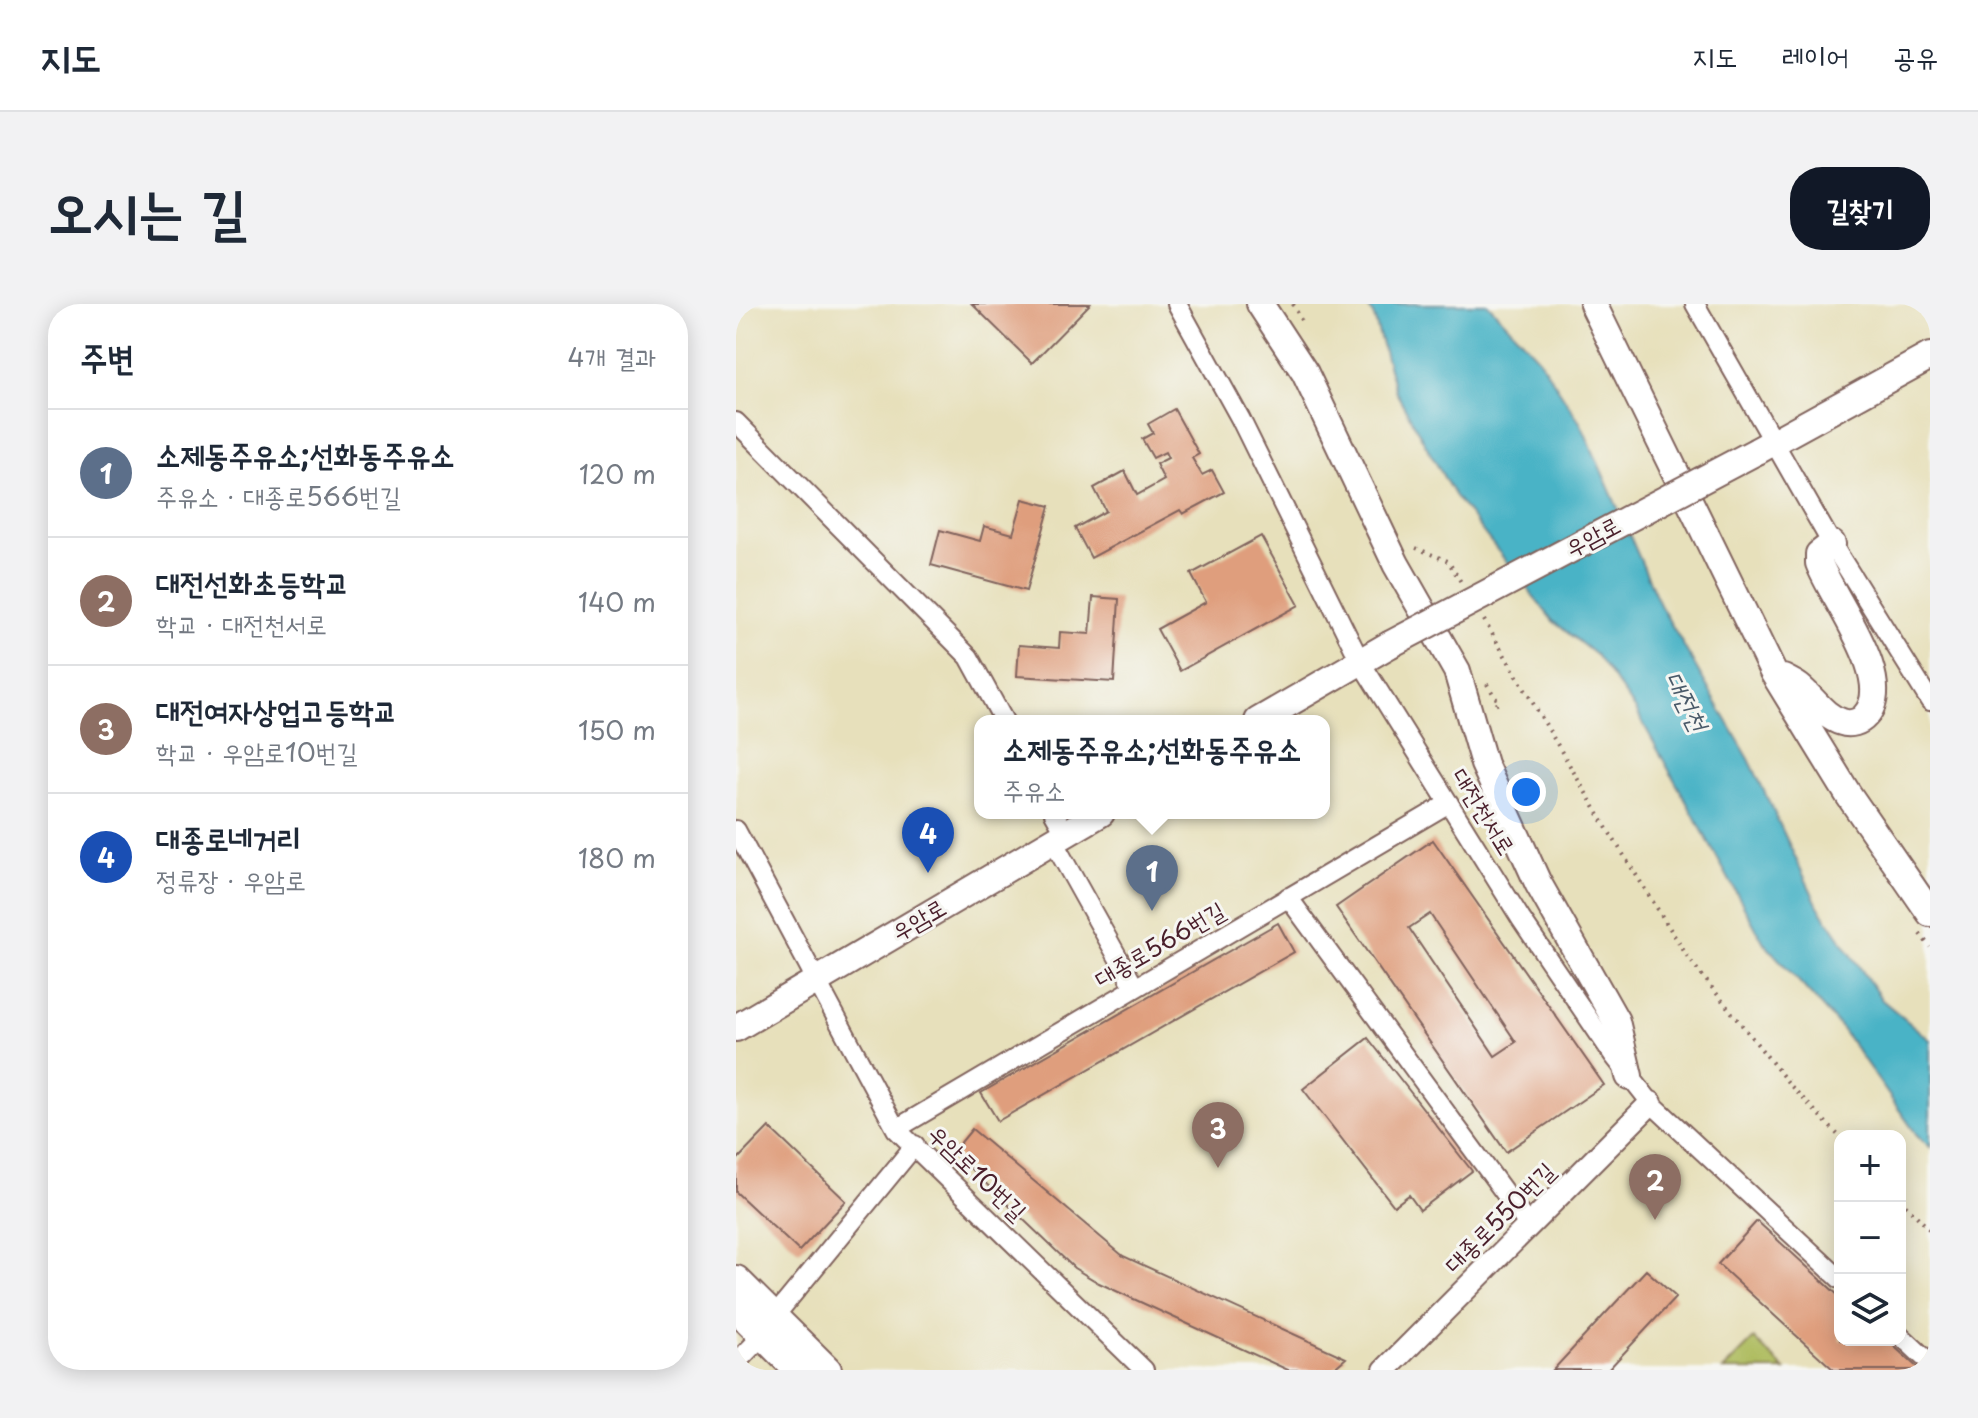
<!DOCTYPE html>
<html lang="ko">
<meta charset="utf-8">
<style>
body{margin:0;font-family:"Playpen Sans","Poor Story",sans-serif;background:#f2f2f3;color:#1f2937}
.controls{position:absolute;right:24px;bottom:24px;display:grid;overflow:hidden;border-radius:16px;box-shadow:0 4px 20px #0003}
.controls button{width:72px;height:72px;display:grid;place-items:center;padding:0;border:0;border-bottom:2px solid #e0e1e3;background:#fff;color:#1f2937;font:40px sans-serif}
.you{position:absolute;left:790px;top:488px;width:28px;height:28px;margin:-20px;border:6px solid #fff;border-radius:50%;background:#1a73e8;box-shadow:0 0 0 12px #1a73e833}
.badge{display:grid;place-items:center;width:52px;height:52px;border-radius:50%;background:#111827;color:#fff;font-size:26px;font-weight:700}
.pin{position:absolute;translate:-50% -66px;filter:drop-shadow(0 2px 4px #0008)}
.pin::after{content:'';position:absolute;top:42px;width:28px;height:24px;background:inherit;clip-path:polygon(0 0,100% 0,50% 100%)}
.popup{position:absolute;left:238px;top:411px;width:356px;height:104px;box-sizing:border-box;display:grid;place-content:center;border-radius:16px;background:#fff;filter:drop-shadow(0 2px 6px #0005);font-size:26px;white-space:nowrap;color:#747a83}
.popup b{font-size:30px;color:#1f2937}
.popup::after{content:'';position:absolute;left:50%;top:100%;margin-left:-16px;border:16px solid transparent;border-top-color:#fff}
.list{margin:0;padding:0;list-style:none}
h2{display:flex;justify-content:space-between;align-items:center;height:104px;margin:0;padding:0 32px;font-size:34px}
h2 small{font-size:26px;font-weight:400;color:#747a83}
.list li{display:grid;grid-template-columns:52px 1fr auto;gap:24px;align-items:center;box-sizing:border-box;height:128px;padding:0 32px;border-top:2px solid #e0e1e3}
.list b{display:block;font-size:30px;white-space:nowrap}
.list p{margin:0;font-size:26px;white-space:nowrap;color:#747a83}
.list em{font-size:26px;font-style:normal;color:#747a83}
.icon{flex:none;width:44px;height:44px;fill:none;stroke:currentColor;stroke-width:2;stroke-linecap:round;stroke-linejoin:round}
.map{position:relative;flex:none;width:1194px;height:1066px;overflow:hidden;border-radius:32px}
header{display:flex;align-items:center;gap:48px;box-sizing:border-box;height:112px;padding:0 40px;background:#fff;border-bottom:2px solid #e0e1e3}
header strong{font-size:38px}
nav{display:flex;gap:44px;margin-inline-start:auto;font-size:28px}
.intro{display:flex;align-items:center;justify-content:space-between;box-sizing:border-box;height:192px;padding:0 48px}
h1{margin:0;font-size:56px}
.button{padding:20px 36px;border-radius:32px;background:#111827;color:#fff;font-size:28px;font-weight:700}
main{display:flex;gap:48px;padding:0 48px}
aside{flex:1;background:#fff;border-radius:32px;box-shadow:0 4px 20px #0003}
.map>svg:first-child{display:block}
.green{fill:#aebc5f;stroke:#7c6e45;stroke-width:2}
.water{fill:#49b3c6;stroke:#4a6978;stroke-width:2}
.building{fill:#df9e7d;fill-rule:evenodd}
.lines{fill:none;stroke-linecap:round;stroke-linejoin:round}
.minor-casing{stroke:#81635d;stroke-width:22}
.tertiary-casing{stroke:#81635d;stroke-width:26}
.secondary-casing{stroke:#81635d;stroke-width:30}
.primary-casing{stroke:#81635d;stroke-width:32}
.path{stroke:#81635d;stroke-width:4;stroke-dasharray:2 6;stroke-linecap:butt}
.minor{stroke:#fff;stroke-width:18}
.tertiary{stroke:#fff;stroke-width:22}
.secondary{stroke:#fff;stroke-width:26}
.primary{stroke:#fff;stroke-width:28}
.secondary-bridge-casing{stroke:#81635d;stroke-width:30;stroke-linecap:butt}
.secondary-bridge{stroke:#fff;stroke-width:26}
.labels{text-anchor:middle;stroke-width:6;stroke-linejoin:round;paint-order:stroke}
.street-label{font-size:24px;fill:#4a1f2b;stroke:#f6f6f2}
.water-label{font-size:26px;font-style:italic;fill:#4a5a69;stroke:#f6f6f2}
</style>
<header>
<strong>지도</strong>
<nav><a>지도</a><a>레이어</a><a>공유</a></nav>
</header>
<div class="intro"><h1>오시는 길</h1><a class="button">길찾기</a></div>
<main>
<aside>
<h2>주변<small>4개 결과</small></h2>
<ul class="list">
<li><span class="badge" style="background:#5c6f8a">1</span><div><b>소제동주유소;선화동주유소</b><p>주유소 · 대종로566번길</p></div><em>120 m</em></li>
<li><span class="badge" style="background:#8d6e63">2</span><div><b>대전선화초등학교</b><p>학교 · 대전천서로</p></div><em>140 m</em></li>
<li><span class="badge" style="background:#8d6e63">3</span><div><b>대전여자상업고등학교</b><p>학교 · 우암로10번길</p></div><em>150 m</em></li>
<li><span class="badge" style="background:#1a4fb4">4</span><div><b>대종로네거리</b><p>정류장 · 우암로</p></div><em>180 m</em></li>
</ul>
</aside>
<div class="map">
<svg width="1194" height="1066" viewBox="0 0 1194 1066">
<rect width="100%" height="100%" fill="#f6f6f2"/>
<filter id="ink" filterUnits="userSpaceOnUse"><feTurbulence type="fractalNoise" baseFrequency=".0125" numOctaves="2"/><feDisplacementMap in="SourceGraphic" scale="16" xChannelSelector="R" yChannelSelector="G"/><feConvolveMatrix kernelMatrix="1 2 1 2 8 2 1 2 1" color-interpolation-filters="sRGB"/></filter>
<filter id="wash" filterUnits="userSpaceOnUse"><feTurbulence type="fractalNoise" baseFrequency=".006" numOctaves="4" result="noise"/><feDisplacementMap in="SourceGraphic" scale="32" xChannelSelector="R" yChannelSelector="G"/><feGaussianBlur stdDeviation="1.8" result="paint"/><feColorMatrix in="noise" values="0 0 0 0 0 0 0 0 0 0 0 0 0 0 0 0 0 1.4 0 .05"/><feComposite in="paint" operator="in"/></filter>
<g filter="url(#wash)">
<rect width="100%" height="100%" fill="#e7e0bb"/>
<path class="green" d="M 1018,1035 L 1049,1066 L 987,1066 Z"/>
<path class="water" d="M 630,0 L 752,0 L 801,52 L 845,120 L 924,301 L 1013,455 L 1082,602 L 1146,696 L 1194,736 L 1194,843 L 1181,831 L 1106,725 L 1028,639 L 900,406 L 861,352 L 817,317 L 718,191 L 660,88 L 637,10 Z"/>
<g id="blocks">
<path class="building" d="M 236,0 L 354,0 L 296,59 Z
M 438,105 L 463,150 L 456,154 L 466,171 L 476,166 L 488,188 L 447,210 L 444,206 L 355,254 L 339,224 L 370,207 L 358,184 L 389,167 L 401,191 L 428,176 L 420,160 L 432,154 L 429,148 L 417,154 L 406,135 L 417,129 L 412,120 Z
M 287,195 L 314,202 L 290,287 L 195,261 L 204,226 L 244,237 L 248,222 L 277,230 Z
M 525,232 L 563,301 L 444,367 L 421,325 L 470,298 L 455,270 Z
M 357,293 L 383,295 L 378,378 L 281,372 L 283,341 L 323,344 L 324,328 L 354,330 Z
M 697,536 L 868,781 L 770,848 L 600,603 ZM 694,610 L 780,738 L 759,752 L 673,624 Z
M 542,619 L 558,648 L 262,817 L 245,789 Z
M 632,734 L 736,867 L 684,906 L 673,891 L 658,902 L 567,785 Z
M 33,823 L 110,897 L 63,947 L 0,888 L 0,857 Z
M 236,825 L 387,952 L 610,1054 L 596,1066 L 552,1066 L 363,979 L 338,964 L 217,848 Z
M 1021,917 L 1104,993 L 1104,1036 L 1151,1036 L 1184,1066 L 1098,1066 L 982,960 Z
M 910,966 L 940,993 L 872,1066 L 817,1066 Z"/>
</g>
</g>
<g filter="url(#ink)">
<use href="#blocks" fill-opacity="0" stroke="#81635d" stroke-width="2"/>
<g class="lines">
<defs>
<path id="minor" d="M 441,0 L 504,114 L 624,357 L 785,615 L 878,752 L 915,799 L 1104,975
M 959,0 L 1096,240 L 1194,397
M 0,118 L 233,353 L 268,417
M 318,509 L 330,530
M 0,526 L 160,825 L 408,1066
M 317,537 L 399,684
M 552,593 L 793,922
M 160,825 L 713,499
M 38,1013 L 179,841
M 1164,1031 L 1194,1059
M 0,1059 L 27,1031"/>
<path id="tertiary" d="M 649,1066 L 915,799"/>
<path id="secondary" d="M 524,0 L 569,69 L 660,260 L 721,367 L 748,460 L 802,579 L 880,717 L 893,772
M 857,0 L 1037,368 L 1112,490 L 1194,609
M 1021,147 L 1194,52
M 1047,374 C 1053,377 1059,380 1063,383 C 1078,395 1088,413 1106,418 C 1114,421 1124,418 1129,412 C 1162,377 1096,295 1083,259 L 1083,250 L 1096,240
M 522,417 L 653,341
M 0,724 L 365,509"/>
<path id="primary" d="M 0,976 L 91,1066
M 0,1004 L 62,1066"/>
</defs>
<use href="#minor" class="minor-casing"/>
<use href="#tertiary" class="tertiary-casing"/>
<use href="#secondary" class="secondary-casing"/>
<use href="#primary" class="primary-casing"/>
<path class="path" d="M 557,0 L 565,16
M 680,244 L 712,257 L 725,278
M 748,316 L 870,523 L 953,655 L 1054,781 L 1104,833
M 751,380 L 763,399 L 755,403
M 1184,630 L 1194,643
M 1164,895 L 1194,926"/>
<use href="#minor" class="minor"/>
<use href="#tertiary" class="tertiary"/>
<use href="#secondary" class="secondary"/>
<use href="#primary" class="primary"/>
<defs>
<path id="secondary-bridge" d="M 653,341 L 1021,147"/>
</defs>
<use href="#secondary-bridge" class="secondary-bridge-casing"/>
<use href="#secondary-bridge" class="secondary-bridge"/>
</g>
</g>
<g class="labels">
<g class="street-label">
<text transform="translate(857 233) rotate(-28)" y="8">우암로</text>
<text transform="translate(747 508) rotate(58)" y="8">대전천서로</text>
<text transform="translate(183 616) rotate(-30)" y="8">우암로</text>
<text transform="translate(424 641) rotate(-30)" y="8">대종로566번길</text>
<text transform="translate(241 869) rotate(44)" y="8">우암로10번길</text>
<text transform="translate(764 914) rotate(-45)" y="8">대종로550번길</text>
</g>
<g class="water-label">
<text transform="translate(950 397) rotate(63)" y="9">대전천</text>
</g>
</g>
</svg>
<div class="controls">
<button>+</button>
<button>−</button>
<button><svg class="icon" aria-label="layers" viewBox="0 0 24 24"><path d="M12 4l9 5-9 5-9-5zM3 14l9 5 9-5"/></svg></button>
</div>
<div class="you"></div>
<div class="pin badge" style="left:416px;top:607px;background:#5c6f8a">1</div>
<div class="popup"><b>소제동주유소;선화동주유소</b>주유소</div>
<div class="pin badge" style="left:919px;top:916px;background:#8d6e63">2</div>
<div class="pin badge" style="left:482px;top:864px;background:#8d6e63">3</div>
<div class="pin badge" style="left:192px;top:569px;background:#1a4fb4">4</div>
</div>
</main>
